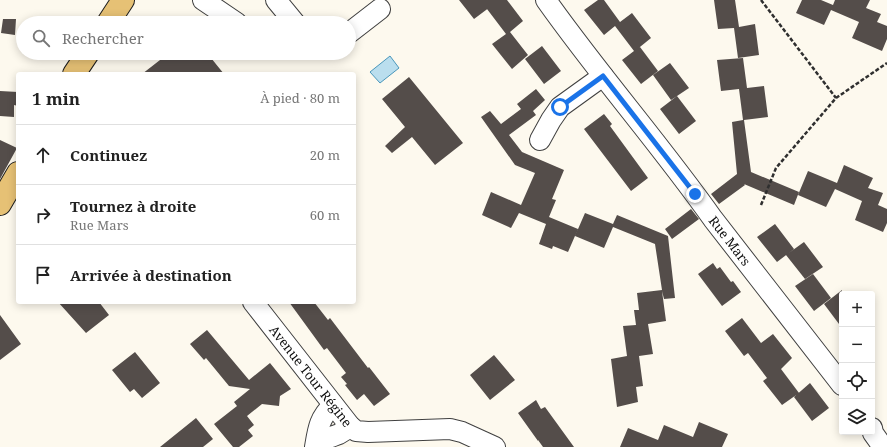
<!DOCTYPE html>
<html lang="fr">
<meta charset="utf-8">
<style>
body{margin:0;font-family:"Noto Serif",serif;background:#f2f2f2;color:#222}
.controls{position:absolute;right:12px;bottom:12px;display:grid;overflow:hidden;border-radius:4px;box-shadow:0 2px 10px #0003}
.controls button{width:36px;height:36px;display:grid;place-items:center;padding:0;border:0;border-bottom:1px solid #e0e0e0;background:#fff;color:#222;font:20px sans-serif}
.stop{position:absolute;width:12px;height:12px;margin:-9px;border:3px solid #1a73e8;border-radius:50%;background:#fff}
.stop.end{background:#1a73e8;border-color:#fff;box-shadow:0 1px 4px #0008}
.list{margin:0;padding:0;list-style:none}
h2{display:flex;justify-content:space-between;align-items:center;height:52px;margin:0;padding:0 16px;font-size:17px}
h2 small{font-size:13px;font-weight:400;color:#767676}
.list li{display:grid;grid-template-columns:26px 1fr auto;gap:12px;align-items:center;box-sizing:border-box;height:60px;padding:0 16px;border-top:1px solid #e0e0e0}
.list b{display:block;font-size:15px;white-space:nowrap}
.list p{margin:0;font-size:13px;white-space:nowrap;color:#767676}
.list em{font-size:13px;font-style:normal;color:#767676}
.icon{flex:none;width:22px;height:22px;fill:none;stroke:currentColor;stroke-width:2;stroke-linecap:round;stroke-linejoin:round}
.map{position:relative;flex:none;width:887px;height:447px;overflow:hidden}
.search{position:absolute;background:#fff;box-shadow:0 2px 10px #0003;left:16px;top:16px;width:340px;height:44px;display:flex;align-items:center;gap:10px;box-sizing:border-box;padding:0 14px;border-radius:22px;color:#767676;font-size:15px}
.panel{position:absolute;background:#fff;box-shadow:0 2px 10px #0003;left:16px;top:72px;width:340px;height:232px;border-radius:4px}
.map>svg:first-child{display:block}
.water{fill:#badeee;stroke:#4a97bb}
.building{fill:#544d4a}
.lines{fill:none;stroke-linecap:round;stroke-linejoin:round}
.minor-casing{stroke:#404040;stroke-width:22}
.major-casing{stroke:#1e1e1e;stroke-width:24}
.path{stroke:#2f2f2f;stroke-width:2.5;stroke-dasharray:4 2;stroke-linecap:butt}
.minor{stroke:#fff;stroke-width:20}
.major{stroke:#e6c175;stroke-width:22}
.route{stroke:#1a73e8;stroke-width:5}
.labels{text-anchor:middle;stroke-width:4;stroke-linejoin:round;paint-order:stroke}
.street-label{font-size:13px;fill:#0d0d0d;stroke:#fff}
</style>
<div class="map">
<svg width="887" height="447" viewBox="0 0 887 447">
<rect width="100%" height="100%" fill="#fdf9ee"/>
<path class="water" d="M 390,56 L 399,68 L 380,83 L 370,72 Z"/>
<path class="building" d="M 459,0 L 507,0 L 523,21 L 510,32 L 528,55 L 512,69 L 492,44 L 506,34 L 487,9 L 490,7 L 474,19 Z
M 598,0 L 604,0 L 620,22 L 632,13 L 651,38 L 635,51 L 640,47 L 658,71 L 641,84 L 622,60 L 634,51 L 615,26 L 604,35 L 584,10 Z
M 714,0 L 735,0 L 739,27 L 755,24 L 759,55 L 738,58 L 734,28 L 718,29 Z
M 802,0 L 821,0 L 833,5 L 835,0 L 870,0 L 866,8 L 881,14 L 877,22 L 887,26 L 887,39 L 882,51 L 852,38 L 859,22 L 831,10 L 824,25 L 796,13 Z
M 3,19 L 16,19 L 15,35 L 1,33 Z
M 542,46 L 561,71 L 544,84 L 525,59 Z
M 169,53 L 207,53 L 224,74 L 142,74 Z
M 743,58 L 747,88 L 764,86 L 768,117 L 744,120 L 751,172 L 799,192 L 794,205 L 744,184 L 745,185 L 719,204 L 711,194 L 737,174 L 732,122 L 743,120 L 739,89 L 721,91 L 717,60 Z
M 670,63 L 689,88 L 671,100 L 653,75 Z
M 409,77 L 463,143 L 435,165 L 412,137 L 392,153 L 385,146 L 405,127 L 382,99 Z
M 536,89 L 545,100 L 533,111 L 536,115 L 509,135 L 522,152 L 564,170 L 552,199 L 556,200 L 549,217 L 578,229 L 568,252 L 553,246 L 552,249 L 539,244 L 546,224 L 519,213 L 511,228 L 482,215 L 491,192 L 521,205 L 535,173 L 515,165 L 481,117 L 490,111 L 501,124 L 521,109 L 517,104 Z
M 0,91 L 18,92 L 18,106 L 14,105 L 14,117 L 0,116 Z
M 677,96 L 696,121 L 679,134 L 660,109 Z
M 604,114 L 612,124 L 610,126 L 648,178 L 631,191 L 584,129 Z
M 0,140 L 17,148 L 0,179 Z
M 844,165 L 873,178 L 868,188 L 883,193 L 878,205 L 887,209 L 887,223 L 883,232 L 855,220 L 862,201 L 835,189 L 826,207 L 798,195 L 808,171 L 837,183 Z
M 691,209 L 699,219 L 672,239 L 665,229 Z
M 585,213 L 613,224 L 617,215 L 668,236 L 675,298 L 664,299 L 662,291 L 666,321 L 648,324 L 653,354 L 639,356 L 643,386 L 636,387 L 638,402 L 617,407 L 611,359 L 627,356 L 623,326 L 636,325 L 634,310 L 639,310 L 637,293 L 662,290 L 655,244 L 613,227 L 604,248 L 575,236 Z
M 775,224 L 794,249 L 777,262 L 757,237 Z
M 804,242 L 823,267 L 805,279 L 786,255 Z
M 713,263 L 717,269 L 720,267 L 731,282 L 733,281 L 741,292 L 722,306 L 698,274 Z
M 813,274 L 831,298 L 814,311 L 795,286 Z
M 842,290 L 842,328 L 824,304 Z
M 58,302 L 99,302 L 109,315 L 86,333 Z
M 289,302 L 314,302 L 328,320 L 330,318 L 368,368 L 369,367 L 390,394 L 374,406 L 364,394 L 357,400 L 345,385 L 347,384 L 341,377 L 346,373 L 327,348 L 324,350 Z
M 0,315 L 21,344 L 0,360 Z
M 742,318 L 761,343 L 773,334 L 792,358 L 781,369 L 799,393 L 782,405 L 763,381 L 767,378 L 748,353 L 744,356 L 725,331 Z
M 207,330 L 249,380 L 270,363 L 291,389 L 280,396 L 279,406 L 262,404 L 247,416 L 254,425 L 248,430 L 253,436 L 239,447 L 233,447 L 214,424 L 237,406 L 234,402 L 250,389 L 229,386 L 206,358 L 204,360 L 190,344 Z
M 135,352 L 160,383 L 142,398 L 134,389 L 130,392 L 112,370 Z
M 494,355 L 515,380 L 490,400 L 470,375 Z
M 810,383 L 829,408 L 812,421 L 794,397 Z
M 536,400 L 541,409 L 545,407 L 574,447 L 543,447 L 538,440 L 538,441 L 518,413 Z
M 196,418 L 213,439 L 203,447 L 160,447 Z
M 699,422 L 728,434 L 722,447 L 620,447 L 628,428 L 658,440 L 664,425 L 693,437 Z"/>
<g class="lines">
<defs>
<g id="minor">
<path d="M 203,0 L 237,23"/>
<path d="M 276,0 L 295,23"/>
<path id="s1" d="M 546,0 C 599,75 660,144 713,219 L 842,385"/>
<path d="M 349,33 L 380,9"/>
<path d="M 540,140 L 551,120 L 560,107 L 603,76"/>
<path id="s2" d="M 253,302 L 350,426 L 356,431 L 368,432 L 450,429 L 462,432 L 495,447"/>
<path d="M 872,428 L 873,433 L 883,447"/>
<path d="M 315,447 C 318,429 319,418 333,405"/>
<path d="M 316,447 C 324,438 329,438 339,434 C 343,432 347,429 350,426"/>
</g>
<path id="major" d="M 108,23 L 123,0
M 74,74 L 88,53
M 0,204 L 18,173"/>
</defs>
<use href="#minor" class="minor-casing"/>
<use href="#major" class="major-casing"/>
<path class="path" d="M 761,0 L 836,98
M 761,205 L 776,168 L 836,98 L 887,63"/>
<use href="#minor" class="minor"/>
<use href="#major" class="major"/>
</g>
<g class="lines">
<path class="route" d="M 560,107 L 603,76 L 695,194"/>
</g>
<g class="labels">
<g class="street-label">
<text dy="5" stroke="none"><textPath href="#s1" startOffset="303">Rue Mars</textPath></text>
<text dy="5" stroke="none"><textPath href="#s2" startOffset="94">Avenue Tour Régine</textPath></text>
</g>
</g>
</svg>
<div class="controls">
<button>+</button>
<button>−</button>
<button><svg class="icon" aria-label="locate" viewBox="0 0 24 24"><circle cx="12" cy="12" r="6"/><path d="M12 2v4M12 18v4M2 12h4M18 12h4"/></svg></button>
<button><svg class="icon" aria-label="layers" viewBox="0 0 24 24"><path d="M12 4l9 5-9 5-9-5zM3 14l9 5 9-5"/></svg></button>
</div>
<div class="stop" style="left:560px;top:107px"></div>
<div class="stop end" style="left:695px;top:194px"></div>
<div class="search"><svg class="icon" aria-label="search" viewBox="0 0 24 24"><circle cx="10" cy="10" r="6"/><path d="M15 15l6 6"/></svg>Rechercher</div>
<section class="panel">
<h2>1 min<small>À pied · 80 m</small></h2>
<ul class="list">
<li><svg class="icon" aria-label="ahead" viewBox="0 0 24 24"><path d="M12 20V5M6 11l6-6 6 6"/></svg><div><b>Continuez</b></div><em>20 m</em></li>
<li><svg class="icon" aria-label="right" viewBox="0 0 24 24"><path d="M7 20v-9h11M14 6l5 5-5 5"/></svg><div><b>Tournez à droite</b><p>Rue Mars</p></div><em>60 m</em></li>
<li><svg class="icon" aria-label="arrive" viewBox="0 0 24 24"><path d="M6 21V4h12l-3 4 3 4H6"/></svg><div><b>Arrivée à destination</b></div></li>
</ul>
</section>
</div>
